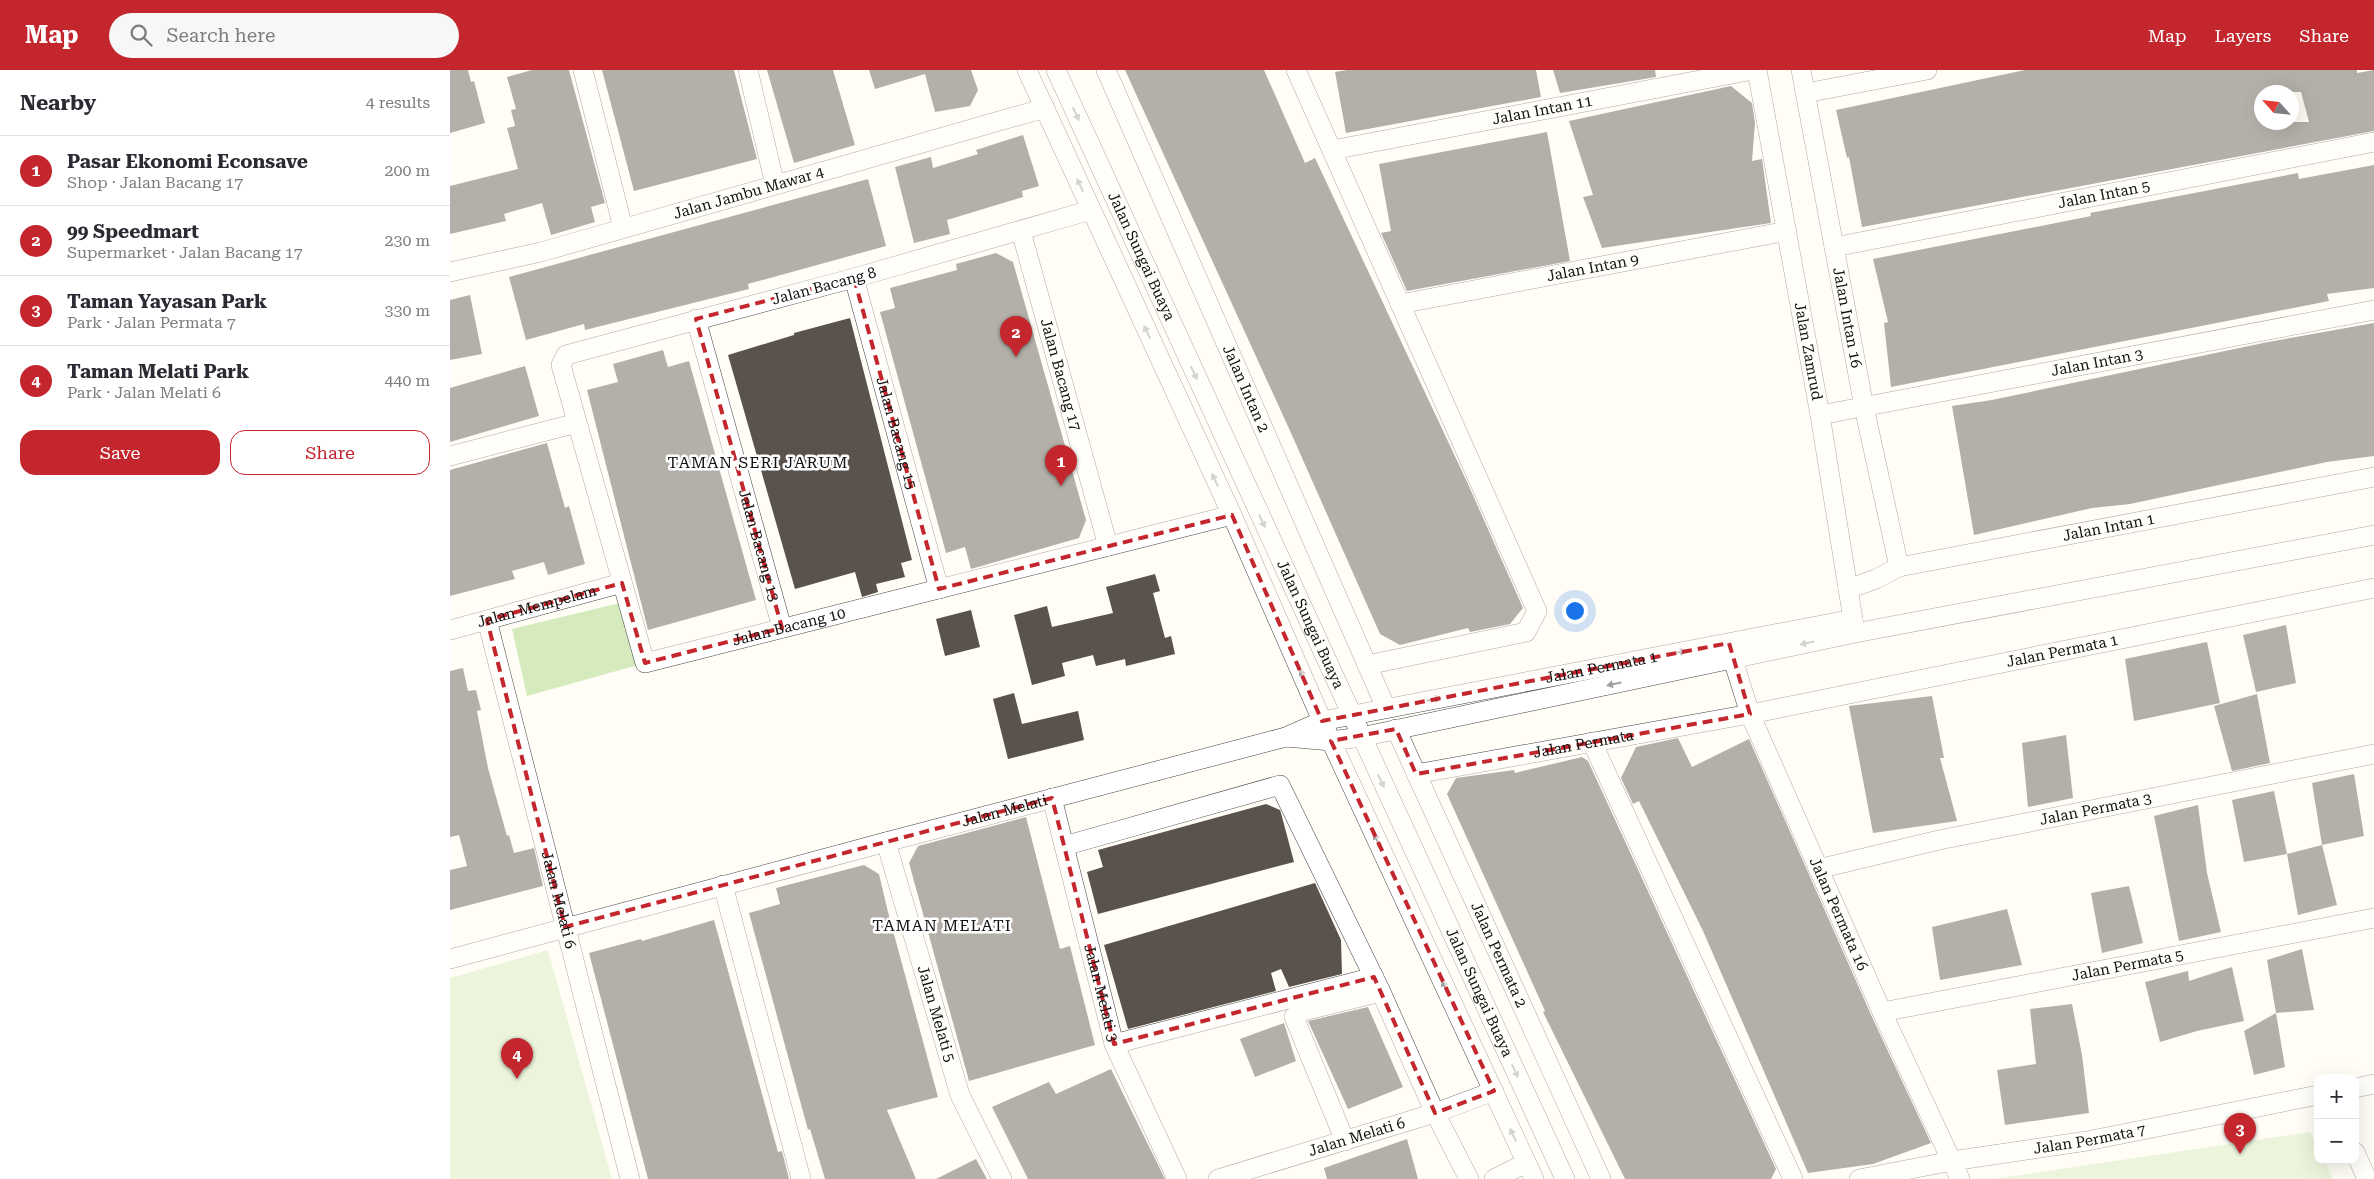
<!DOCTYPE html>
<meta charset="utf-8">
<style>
body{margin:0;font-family:"Roboto Serif",serif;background:#f7f7f7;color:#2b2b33}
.controls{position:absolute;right:15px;bottom:15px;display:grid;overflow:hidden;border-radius:10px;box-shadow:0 5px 20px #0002}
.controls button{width:45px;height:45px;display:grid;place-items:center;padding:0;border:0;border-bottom:1px solid #e1e1e2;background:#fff;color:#2b2b33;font:25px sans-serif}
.compass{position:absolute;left:1804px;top:15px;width:45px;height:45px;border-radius:50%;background:#fff;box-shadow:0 5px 20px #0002;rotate:297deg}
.you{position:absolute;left:1124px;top:540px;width:18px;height:18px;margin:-12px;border:4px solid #fff;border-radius:50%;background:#1a73e8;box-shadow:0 0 0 8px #1a73e833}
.badge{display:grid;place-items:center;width:32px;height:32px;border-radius:50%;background:#c4262e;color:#fff;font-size:16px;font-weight:700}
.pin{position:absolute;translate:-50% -41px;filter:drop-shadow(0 1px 2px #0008)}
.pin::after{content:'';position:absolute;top:26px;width:18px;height:15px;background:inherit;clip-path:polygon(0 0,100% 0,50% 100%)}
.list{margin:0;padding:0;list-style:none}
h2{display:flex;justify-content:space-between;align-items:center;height:65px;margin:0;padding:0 20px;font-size:21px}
h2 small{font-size:16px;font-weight:400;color:#7c7c81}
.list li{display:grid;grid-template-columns:32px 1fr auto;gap:15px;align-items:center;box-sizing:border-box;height:70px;padding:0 20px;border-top:1px solid #e1e1e2}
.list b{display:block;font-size:19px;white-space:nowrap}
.list p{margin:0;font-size:16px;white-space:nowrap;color:#7c7c81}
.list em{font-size:16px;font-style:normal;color:#7c7c81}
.actions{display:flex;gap:10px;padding:15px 20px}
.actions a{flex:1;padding:11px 0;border:1px solid #c4262e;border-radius:15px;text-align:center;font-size:18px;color:#c4262e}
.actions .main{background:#c4262e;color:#fff}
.icon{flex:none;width:28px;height:28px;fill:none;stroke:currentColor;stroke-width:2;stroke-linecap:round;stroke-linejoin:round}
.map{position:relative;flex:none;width:1924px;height:1109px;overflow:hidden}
header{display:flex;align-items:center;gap:30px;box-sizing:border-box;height:70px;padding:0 25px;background:#c4262e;color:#fff}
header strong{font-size:24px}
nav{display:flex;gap:28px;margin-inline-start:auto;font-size:18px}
.search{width:350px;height:45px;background:#f7f7f7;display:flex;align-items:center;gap:12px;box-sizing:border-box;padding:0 18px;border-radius:28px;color:#7c7c81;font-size:19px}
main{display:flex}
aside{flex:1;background:#fff}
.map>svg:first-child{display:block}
.green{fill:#d5ebbd}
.building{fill:#5a524d;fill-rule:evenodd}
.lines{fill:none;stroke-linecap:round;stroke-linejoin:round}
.minor-casing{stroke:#444;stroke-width:20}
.minor{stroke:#fff;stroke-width:19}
.oneway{fill:#a0a0a0}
.marked{fill:none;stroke:#c4262e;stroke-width:4;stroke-dasharray:10 6;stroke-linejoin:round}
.labels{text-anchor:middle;stroke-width:5;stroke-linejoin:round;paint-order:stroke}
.street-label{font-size:15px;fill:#111;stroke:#fff}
.neighbourhood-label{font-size:16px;letter-spacing:1px;fill:#111;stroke:#fff}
</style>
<header>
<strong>Map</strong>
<div class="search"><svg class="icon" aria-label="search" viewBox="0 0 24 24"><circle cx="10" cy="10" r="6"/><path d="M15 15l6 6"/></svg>Search here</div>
<nav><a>Map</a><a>Layers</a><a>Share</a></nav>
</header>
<main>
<aside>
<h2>Nearby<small>4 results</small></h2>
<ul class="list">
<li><span class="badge">1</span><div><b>Pasar Ekonomi Econsave</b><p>Shop · Jalan Bacang 17</p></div><em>200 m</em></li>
<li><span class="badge">2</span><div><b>99 Speedmart</b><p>Supermarket · Jalan Bacang 17</p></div><em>230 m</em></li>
<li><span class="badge">3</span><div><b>Taman Yayasan Park</b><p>Park · Jalan Permata 7</p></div><em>330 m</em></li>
<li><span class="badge">4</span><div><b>Taman Melati Park</b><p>Park · Jalan Melati 6</p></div><em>440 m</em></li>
</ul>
<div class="actions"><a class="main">Save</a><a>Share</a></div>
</aside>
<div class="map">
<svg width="1924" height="1109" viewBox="0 0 1924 1109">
<rect width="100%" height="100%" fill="#fffdf5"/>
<path class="green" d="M 178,531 L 195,593 L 77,626 L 62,559 Z
M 98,880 L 162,1109 L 0,1109 L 0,908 Z
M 1860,1062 L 1868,1077 L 1868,1090 L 1874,1090 L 1883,1109 L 1544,1109 Z"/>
<path class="building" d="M 0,0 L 18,0 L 21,12 L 24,11 L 35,53 L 0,63 Z
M 82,0 L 119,0 L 155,133 L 141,137 L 145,152 L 101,165 L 92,133 L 54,144 L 56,151 L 0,164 L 0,116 L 68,99 L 57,58 L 65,56 L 61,40 L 66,39 L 57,7 Z
M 152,0 L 284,0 L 307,89 L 184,121 Z
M 317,0 L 383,0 L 405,75 L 344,93 Z
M 419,0 L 521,0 L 528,20 L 520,36 L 485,42 L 475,4 L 425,19 Z
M 675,0 L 814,0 L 855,93 L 865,88 L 1018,414 L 1073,538 L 1060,554 L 1020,562 L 1018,558 L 950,575 L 930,564 L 841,363 Z
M 897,0 L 1086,0 L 1091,27 L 896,63 L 885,2 Z
M 1103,0 L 1205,0 L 1206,7 L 1110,23 Z
M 1575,0 L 1907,0 L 1907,3 L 1924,0 L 1924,61 L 1412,157 L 1399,87 L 1397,88 L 1386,40 ZM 1812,22 L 1851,22 L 1859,52 L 1812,52 Z
M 1281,16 L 1302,33 L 1305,53 L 1302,91 L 1312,89 L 1321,153 L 1152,178 L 1133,127 L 1143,125 L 1119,51 Z
M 1097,62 L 1120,191 L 957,221 L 931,163 L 941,161 L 929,94 Z
M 573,65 L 589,116 L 572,121 L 573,127 L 497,150 L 500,164 L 464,173 L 445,97 L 481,87 L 483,98 L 528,84 L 526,80 Z
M 1924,95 L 1924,218 L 1877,224 L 1879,231 L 1441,317 L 1434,253 L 1438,252 L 1423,189 L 1641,146 L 1640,143 L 1848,103 L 1849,109 Z
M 418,109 L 436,176 L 298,214 L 299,219 L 135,260 L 134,254 L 76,270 L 59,207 Z
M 546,183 L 563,192 L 636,450 L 629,468 L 521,499 L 515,477 L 496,483 L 430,242 L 445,238 L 440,218 L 507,200 L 506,194 Z
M 20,225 L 32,284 L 0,290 L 0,230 Z
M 400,248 L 462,490 L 451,493 L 455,507 L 426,514 L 428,522 L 412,527 L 405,502 L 345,519 L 278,285 L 344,265 L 344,263 Z
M 1924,253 L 1924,386 L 1877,392 L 1680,434 L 1642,438 L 1524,465 L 1502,336 L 1542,330 L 1818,272 Z
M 213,280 L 218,297 L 239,291 L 306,530 L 198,560 L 137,320 L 168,312 L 163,294 Z
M 75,296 L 89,346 L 0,372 L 0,318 Z
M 97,373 L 115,438 L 119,436 L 135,494 L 98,505 L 94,492 L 62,501 L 65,509 L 0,526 L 0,400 Z
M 705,504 L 710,521 L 703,523 L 715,568 L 721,566 L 725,584 L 676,596 L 675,589 L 646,596 L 643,585 L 612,593 L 615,606 L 582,615 L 564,545 L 597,536 L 602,557 L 663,543 L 656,517 Z
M 521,540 L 530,577 L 495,586 L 486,549 Z
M 1836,555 L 1846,613 L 1806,622 L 1793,565 Z
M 1757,572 L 1770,633 L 1684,651 L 1675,589 Z
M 13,598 L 18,621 L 26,620 L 31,640 L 27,641 L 38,698 L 57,766 L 59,765 L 64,783 L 84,778 L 93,816 L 0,840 L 0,800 L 17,796 L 9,765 L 0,767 L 0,601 Z
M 564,623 L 572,654 L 628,641 L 634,670 L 558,689 L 543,629 Z
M 1807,624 L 1820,693 L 1782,701 L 1764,636 Z
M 1482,626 L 1494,688 L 1490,688 L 1507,751 L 1423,763 L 1399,636 Z
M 1616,665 L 1623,728 L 1578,737 L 1572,673 Z
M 1228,668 L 1242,697 L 1299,669 L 1422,947 L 1481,1073 L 1423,1094 L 1358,1103 L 1253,861 L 1189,731 L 1183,734 L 1171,708 L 1186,677 Z
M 1132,687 L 1138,691 L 1326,1099 L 1321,1109 L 1175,1109 L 1093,942 L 1095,941 L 997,724 L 1006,708 L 1064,700 L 1065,703 Z
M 1904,704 L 1914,766 L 1872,775 L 1862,713 Z
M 1824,721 L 1837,784 L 1794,792 L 1782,730 Z
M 816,734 L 830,740 L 831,743 L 844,792 L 648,844 L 637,802 L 653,797 L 648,780 Z
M 1748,735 L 1757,803 L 1771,862 L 1729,871 L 1704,746 Z
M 576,747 L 610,879 L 620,876 L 645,975 L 519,1011 L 459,793 L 468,776 Z
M 1872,775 L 1887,835 L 1848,845 L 1837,784 Z
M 414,795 L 429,804 L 438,842 L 488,1027 L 437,1040 L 466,1109 L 375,1109 L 360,1059 L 358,1060 L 299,843 L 330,834 L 326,818 Z
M 865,813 L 891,870 L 892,904 L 839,917 L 831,899 L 821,903 L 826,921 L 678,959 L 654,875 Z
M 1679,816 L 1693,873 L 1652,883 L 1641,823 Z
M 1557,839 L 1572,895 L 1490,910 L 1482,857 Z
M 264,850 L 328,1082 L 332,1081 L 339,1109 L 198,1109 L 139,883 L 191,869 L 192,871 Z
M 1852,879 L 1864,940 L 1826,943 L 1817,890 Z
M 1782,897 L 1794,951 L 1747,961 L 1710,972 L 1695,912 L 1738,901 L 1739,911 Z
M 1622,934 L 1632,985 L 1639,1043 L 1555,1055 L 1547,1000 L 1586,994 L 1580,939 Z
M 918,937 L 953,1017 L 898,1039 L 858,951 Z
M 1826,943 L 1835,997 L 1804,1005 L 1794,961 Z
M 834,953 L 846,991 L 805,1007 L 790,969 Z
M 661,999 L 715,1109 L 578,1109 L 542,1037 L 599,1012 L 606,1024 Z
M 957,1069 L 968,1109 L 877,1109 L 874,1098 Z
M 526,1089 L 537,1109 L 486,1109 Z"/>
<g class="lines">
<defs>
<g id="minor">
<path d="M 133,0 L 173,158"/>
<path d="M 298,0 L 325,115"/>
<path d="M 577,0 L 782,445 L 881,671 L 1084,1109"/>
<path id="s1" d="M 606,0 L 1115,1109"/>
<path id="s2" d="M 656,0 L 936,638"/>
<path d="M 846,0 L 1087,541 L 1076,562 L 917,595"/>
<path id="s3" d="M 1307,0 L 1370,345 L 1405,562"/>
<path id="s4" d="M 1351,0 L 1414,337 L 1449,497"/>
<path d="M 1356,23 L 1477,0"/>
<path id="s5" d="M 882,80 L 1303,0"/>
<path id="s6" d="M 641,140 L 404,208 L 116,285 L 111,295 L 195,593 L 782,445"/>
<path id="s7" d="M 571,161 L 658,476"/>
<path id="s8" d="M 1384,177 L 1924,72"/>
<path id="s9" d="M 0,202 L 91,182 L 595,38"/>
<path id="s10" d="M 404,208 L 489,519"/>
<path id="s11" d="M 950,234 L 1337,161"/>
<path id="s12" d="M 246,249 L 332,558"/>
<path id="s13" d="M 1370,345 L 1924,240"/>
<path d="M 0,386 L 127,353"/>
<path id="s14" d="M 1398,519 L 1426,509 L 1449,497 L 1924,407"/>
<path id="s15" d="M 37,550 L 180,1109"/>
<path id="s16" d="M 0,560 L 172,513"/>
<path id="s17" d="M 1279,577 L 1300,644 L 1432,942 L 1510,1109"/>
<path id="s18" d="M 946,659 L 1151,1109"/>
<path d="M 836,667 L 881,671 L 911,667 L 1405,563 L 1924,465"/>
<path d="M 1142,672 L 1343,1109"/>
<path id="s19" d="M 966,704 L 1300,644 L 1924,518"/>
<path id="s20" d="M 602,728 L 664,974 L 727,1109"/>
<path id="s21" d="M 436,772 L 510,1025 L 552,1109"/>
<path d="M 614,776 L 830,715 L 931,922 L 985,1043 L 1019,1109"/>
<path id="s22" d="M 1368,799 L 1489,770 L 1924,684"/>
<path d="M 273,815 L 351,1109"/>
<path id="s23" d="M 0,889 L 436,772 L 836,667 L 872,651 L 1403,549"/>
<path id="s24" d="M 1432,942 L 1924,848"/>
<path d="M 664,974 L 924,907"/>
<path d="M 1905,1018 L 1924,1014"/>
<path d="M 895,1071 L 844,947 L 849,942 L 931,922"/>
<path d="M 1905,1082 L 1917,1109"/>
<path id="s25" d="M 768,1109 L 985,1043 L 1044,1021"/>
<path d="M 1044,1109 L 1076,1093"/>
<path id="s26" d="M 1409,1109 L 1502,1091 L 1637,1071 L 1868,1025"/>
</g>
</defs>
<use href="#minor" class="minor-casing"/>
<use href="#minor" class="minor"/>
</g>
<defs><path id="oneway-solid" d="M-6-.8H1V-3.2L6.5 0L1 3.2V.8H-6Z" transform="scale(1.25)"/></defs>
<g class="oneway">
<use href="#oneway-solid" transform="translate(626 44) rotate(65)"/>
<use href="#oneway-solid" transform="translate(630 115) rotate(-115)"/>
<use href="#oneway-solid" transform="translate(697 262) rotate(-115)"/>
<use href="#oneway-solid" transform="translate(744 303) rotate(65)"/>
<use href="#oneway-solid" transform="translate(765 410) rotate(-115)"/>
<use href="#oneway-solid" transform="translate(812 451) rotate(65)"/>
<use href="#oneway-solid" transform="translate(1357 573) rotate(168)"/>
<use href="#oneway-solid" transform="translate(1229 582) rotate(-11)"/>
<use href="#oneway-solid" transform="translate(853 606) rotate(-114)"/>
<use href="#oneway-solid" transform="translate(1164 614) rotate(168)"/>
<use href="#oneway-solid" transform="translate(984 629) rotate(-11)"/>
<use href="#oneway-solid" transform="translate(931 711) rotate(65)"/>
<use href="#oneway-solid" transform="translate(927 770) rotate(-115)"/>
<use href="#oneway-solid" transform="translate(995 917) rotate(-115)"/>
<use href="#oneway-solid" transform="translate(1065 1001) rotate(65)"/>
<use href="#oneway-solid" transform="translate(1063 1065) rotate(-115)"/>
</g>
<path d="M0 0H1924V1109H0ZM 404,208 L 489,519 L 782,445 L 872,651 L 1279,573 L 1300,644 L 966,704 L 946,659 L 881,671 L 1044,1021 L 985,1043 L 924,907 L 664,974 L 602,728 L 115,857 L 37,550 L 172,513 L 195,593 L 332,558 L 246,249 Z" fill="#fffdf5" fill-opacity=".55" fill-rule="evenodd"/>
<path class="marked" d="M 404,208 L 489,519 L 782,445 L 872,651 L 1279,573 L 1300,644 L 966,704 L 946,659 L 881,671 L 1044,1021 L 985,1043 L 924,907 L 664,974 L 602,728 L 115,857 L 37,550 L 172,513 L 195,593 L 332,558 L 246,249 Z"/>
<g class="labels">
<g class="street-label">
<text dy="5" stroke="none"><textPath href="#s5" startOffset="214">Jalan Intan 11</textPath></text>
<text dy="5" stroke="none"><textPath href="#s9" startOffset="309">Jalan Jambu Mawar 4</textPath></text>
<text dy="5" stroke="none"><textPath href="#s8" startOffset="275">Jalan Intan 5</textPath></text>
<text dy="5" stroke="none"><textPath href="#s1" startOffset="205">Jalan Sungai Buaya</textPath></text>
<text dy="5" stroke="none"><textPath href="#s11" startOffset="196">Jalan Intan 9</textPath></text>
<text transform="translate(374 216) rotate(-15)" y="5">Jalan Bacang 8</text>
<text dy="5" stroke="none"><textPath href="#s4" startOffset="252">Jalan Intan 16</textPath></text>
<text dy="5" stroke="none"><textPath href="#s3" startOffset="286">Jalan Zamrud</textPath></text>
<text dy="5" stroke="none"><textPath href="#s13" startOffset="282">Jalan Intan 3</textPath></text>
<text dy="5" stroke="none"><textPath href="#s7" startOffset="149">Jalan Bacang 17</textPath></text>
<text dy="5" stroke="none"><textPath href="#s2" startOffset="348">Jalan Intan 2</textPath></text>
<text dy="5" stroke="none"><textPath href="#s10" startOffset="161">Jalan Bacang 15</textPath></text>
<text dy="5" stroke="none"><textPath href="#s14" startOffset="269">Jalan Intan 1</textPath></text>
<text dy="5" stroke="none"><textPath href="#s12" startOffset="235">Jalan Bacang 13</textPath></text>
<text dy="5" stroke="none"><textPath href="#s16" startOffset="90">Jalan Mempelam</textPath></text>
<text dy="5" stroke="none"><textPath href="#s1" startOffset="610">Jalan Sungai Buaya</textPath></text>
<text dy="5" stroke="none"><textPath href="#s6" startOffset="1014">Jalan Bacang 10</textPath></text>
<text dy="5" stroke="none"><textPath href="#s19" startOffset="658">Jalan Permata 1</textPath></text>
<text dy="5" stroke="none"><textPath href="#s23" startOffset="1189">Jalan Permata 1</textPath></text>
<text dy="5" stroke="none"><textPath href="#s19" startOffset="170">Jalan Permata</textPath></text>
<text dy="5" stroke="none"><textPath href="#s22" startOffset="284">Jalan Permata 3</textPath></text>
<text dy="5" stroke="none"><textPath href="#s23" startOffset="574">Jalan Melati</textPath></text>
<text dy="5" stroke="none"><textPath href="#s15" startOffset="289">Jalan Melati 6</textPath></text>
<text dy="5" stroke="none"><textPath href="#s17" startOffset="289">Jalan Permata 16</textPath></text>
<text dy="5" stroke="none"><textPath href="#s18" startOffset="248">Jalan Permata 2</textPath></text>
<text dy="5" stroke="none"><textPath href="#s24" startOffset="250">Jalan Permata 5</textPath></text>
<text dy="5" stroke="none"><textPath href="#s20" startOffset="201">Jalan Melati 3</textPath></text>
<text dy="5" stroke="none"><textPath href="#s1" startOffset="1015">Jalan Sungai Buaya</textPath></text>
<text dy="5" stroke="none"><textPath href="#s21" startOffset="179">Jalan Melati 5</textPath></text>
<text dy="5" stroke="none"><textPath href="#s25" startOffset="145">Jalan Melati 6</textPath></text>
<text dy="5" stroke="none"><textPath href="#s26" startOffset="234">Jalan Permata 7</textPath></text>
</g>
<g class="neighbourhood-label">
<text x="308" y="398">TAMAN SERI JARUM</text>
<text x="492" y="861">TAMAN MELATI</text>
</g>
</g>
</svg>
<div class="controls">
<button>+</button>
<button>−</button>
</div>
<svg class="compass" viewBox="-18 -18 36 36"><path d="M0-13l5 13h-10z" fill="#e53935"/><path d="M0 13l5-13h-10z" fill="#7c7c81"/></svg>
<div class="you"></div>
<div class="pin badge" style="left:611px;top:416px">1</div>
<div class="pin badge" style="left:566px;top:287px">2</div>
<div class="pin badge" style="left:1790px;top:1084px">3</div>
<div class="pin badge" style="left:67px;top:1009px">4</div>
</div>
</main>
